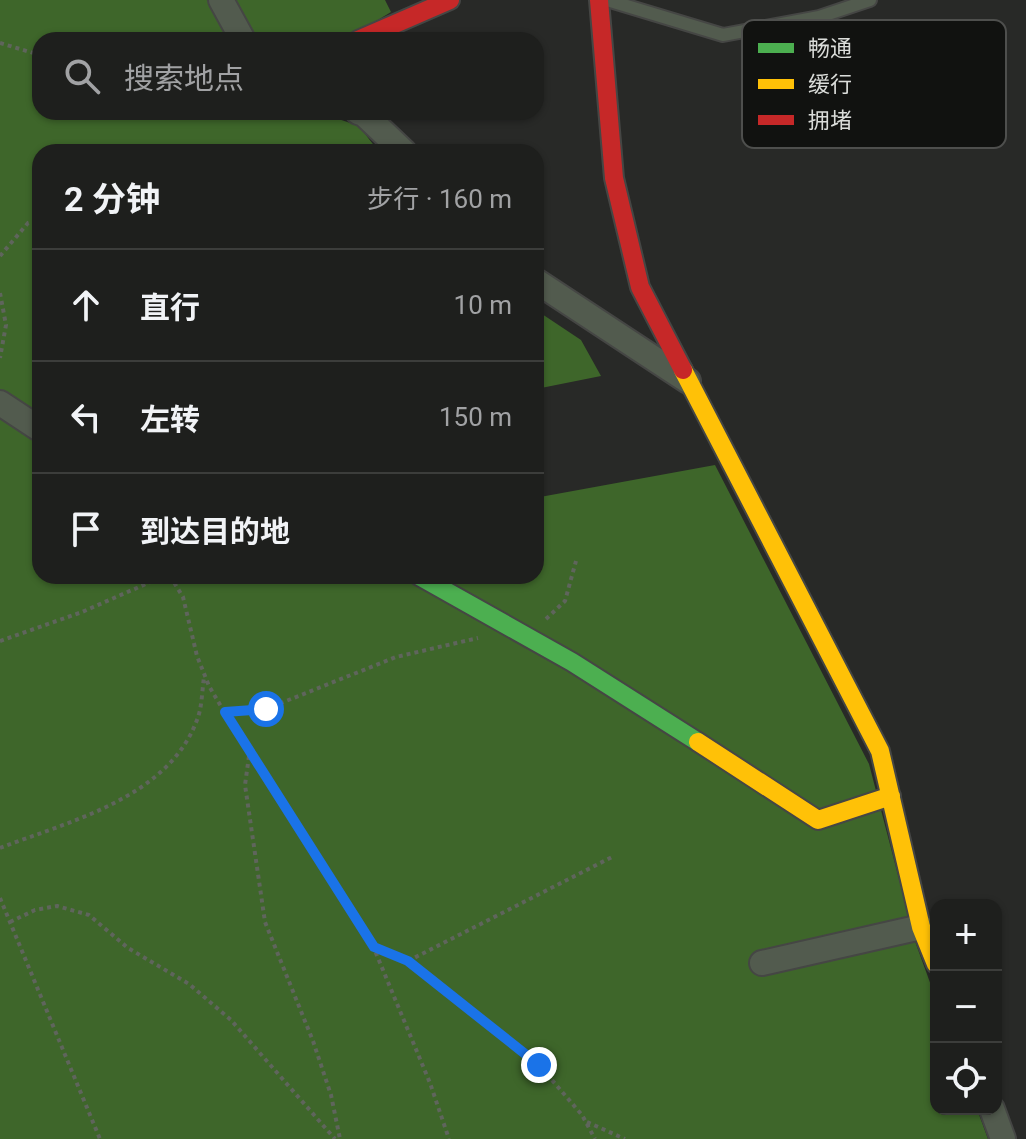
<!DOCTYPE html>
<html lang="zh">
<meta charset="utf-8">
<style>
body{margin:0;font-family:Roboto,"Noto Sans SC",sans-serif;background:#2b2c2a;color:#f1f3f6}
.controls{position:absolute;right:24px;bottom:24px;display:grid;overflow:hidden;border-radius:16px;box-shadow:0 2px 6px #0004}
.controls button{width:72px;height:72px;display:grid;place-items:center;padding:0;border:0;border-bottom:2px solid #3c3d3b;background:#1e1f1d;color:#f1f3f6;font:40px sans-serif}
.stop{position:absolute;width:24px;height:24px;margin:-18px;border:6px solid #1a73e8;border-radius:50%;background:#fff}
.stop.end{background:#1a73e8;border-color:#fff;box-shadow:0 2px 8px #0008}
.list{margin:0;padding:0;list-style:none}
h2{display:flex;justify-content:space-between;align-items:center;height:104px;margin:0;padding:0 32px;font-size:34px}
h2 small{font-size:26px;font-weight:400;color:#a1a2a4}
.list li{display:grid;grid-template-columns:52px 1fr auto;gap:24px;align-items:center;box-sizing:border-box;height:112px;padding:0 32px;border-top:2px solid #3c3d3b}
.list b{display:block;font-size:30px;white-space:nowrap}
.list em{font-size:26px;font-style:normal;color:#a1a2a4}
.icon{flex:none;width:44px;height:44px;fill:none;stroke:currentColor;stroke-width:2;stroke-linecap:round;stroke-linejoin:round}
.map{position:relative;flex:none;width:1026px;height:1139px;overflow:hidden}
.search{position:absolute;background:#1e1f1d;box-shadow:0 2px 6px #0004;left:32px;top:32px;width:512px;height:88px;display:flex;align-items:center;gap:20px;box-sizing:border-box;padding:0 28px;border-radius:24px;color:#a1a2a4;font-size:30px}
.panel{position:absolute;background:#1e1f1d;box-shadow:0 2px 6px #0004;left:32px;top:144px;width:512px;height:440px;border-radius:24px}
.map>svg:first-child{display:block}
.forest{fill:#3e662a}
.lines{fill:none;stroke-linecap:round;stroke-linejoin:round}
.lane-casing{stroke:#454644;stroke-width:16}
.street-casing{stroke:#454644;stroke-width:28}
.fast-casing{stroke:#454644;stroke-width:22}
.slow-casing{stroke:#454644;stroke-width:22}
.jam-casing{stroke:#454644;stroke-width:22}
.path{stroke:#5f655c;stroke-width:4;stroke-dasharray:4 4;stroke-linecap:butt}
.lane{stroke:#525b4e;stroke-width:12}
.street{stroke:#525b4e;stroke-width:24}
.fast{stroke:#4caf50;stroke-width:18}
.slow{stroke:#ffc107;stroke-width:18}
.jam{stroke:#c62828;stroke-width:18}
.route{stroke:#1a73e8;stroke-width:10}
.key{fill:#111210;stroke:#4e4f4d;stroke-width:2}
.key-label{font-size:22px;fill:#dbddda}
</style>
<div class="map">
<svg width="1026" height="1139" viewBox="0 0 1026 1139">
<rect width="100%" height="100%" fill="#282927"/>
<path class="forest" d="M 0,0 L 385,0 L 391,12 L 345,40 L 40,40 L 40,112 L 318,112 L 359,126 L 379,152 L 40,152 L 40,576 L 536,576 L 536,478 L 540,497 L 715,465 L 869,764 L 916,944 L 936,999 L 936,1109 L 977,1109 L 988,1139 L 0,1139 Z
M 536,310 L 581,340 L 601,376 L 536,389 Z"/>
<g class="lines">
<defs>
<path id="lane" d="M 607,0 L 723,35 L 819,17 L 870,0"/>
<path id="street" d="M 221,0 L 243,40
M 358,112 L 364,114 L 404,152
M 536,281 L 688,381
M 0,403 L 38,428 L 40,426
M 762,963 L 921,927
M 992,1109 L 1003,1139"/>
<path id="fast" d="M 419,576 L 572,662 L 698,742"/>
<path id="slow" d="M 683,370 L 880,751 L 921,927 L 936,964
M 698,742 L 818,820 L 891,796"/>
<path id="jam" d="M 599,0 L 614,178 L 640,287 L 683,370
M 358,40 L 450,0"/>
</defs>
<use href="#lane" class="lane-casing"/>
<use href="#street" class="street-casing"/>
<use href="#fast" class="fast-casing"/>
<use href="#slow" class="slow-casing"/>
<use href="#jam" class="jam-casing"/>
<path class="path" d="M 0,43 L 40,55
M 0,256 L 28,223 L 40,219
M 0,293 L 6,325 L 0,358
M 170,576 L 183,597 L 197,656 L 209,686 L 249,754 L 373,946 L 430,1083 L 449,1139
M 546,619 L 565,601 L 576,561
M 0,641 L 82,612 L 164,576
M 225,712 L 266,709 L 396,657 L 478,638
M 249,756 L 245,785 L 265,922 L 313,1041 L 331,1095 L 340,1139
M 0,848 C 70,821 168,798 197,720 C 202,708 202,691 204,677
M 0,898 L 100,1139
M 10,922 L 35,910 L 57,906 L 89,915 L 128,948 L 189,984 L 231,1020 L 335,1139
M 374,947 L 408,961 L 539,1065 L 582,1115 L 595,1139
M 408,961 L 612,857
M 587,1122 L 625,1139"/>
<use href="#lane" class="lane"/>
<use href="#street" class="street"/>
<use href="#fast" class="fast"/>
<use href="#slow" class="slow"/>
<use href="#jam" class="jam"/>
</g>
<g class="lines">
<path class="route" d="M 266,709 L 225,712 L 374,947 L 408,961 L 539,1065"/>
</g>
<rect x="742" y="20" width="264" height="128" rx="12" class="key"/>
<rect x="758" y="43" width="36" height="10" fill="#4caf50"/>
<rect x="758" y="79" width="36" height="10" fill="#ffc107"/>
<rect x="758" y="115" width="36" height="10" fill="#c62828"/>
<g class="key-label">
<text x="808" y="56">畅通</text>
<text x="808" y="92">缓行</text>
<text x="808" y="128">拥堵</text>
</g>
</svg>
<div class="controls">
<button>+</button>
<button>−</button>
<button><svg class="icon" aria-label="locate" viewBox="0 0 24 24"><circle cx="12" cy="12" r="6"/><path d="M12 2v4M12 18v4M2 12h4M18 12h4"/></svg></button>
</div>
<div class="stop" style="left:266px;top:709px"></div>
<div class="stop end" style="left:539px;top:1065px"></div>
<div class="search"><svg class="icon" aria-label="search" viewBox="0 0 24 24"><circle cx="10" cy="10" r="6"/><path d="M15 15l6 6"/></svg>搜索地点</div>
<section class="panel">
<h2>2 分钟<small>步行 · 160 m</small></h2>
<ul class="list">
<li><svg class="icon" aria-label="ahead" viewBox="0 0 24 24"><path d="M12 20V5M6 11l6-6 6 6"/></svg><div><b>直行</b></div><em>10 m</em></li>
<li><svg class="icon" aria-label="left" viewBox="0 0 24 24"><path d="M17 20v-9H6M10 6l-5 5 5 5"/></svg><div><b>左转</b></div><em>150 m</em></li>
<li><svg class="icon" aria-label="arrive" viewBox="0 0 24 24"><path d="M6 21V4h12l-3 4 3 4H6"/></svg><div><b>到达目的地</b></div></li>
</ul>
</section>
</div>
